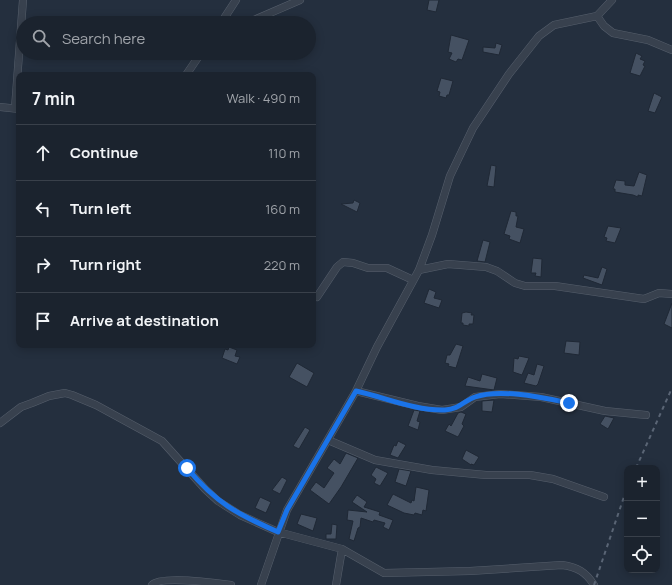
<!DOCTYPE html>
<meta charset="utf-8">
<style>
body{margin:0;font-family:Manrope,sans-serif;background:#282f3a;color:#f1f3f6}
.controls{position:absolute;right:12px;bottom:12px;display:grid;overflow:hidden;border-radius:8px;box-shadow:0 2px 10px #0003}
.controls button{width:36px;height:36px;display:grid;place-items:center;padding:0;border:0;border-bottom:1px solid #39404a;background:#1b232e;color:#f1f3f6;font:20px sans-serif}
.stop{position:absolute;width:12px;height:12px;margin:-9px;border:3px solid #1a73e8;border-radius:50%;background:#fff}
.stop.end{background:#1a73e8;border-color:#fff;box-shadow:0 1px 4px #0008}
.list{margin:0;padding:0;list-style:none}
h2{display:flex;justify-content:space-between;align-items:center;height:52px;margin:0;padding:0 16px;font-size:17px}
h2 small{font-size:13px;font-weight:400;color:#a0a4aa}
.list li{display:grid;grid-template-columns:26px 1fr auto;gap:12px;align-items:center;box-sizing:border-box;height:56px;padding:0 16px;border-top:1px solid #39404a}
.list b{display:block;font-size:15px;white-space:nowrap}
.list em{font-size:13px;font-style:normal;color:#a0a4aa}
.icon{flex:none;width:22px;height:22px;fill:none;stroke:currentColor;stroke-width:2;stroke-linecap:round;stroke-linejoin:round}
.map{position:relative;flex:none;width:672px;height:585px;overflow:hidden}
.search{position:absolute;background:#1b232e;box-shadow:0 2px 10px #0003;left:16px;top:16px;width:300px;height:44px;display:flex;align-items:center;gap:10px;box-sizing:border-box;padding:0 14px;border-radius:22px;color:#a0a4aa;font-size:15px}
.panel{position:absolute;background:#1b232e;box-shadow:0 2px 10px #0003;left:16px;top:72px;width:300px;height:276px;border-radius:8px}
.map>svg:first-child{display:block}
.building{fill:#455162;stroke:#1f2835}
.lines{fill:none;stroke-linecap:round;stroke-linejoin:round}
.minor-casing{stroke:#565f6c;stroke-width:8}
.minor{stroke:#38414e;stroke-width:7}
.rail{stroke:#5a6575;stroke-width:2;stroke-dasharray:4 4;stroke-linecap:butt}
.route{stroke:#1a73e8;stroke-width:5}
</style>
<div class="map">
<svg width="672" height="585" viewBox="0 0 672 585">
<rect width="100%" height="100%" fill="#242f3e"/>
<path class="building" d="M 429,0 L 439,0 L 436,12 L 427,10 Z
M 451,35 L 469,40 L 462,60 L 458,59 L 456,62 L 449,59 L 452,53 L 448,52 Z
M 496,43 L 502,45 L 499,55 L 483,52 L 483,47 L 495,48 Z
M 636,53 L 642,56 L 640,59 L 645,61 L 643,65 L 645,66 L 640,76 L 630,73 Z
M 441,78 L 453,81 L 449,95 L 447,95 L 446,98 L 439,96 L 440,92 L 437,91 Z
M 654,93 L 662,97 L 655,113 L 648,111 Z
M 491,165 L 496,166 L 494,187 L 487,186 Z
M 639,172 L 647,175 L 642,196 L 638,195 L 638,197 L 633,195 L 615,192 L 615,189 L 613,189 L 616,180 L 625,181 L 625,185 L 634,186 Z
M 354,200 L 360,203 L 357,212 L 341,204 L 353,203 Z
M 511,211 L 516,212 L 516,216 L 518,216 L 516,227 L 524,229 L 520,243 L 509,239 L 510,236 L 504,234 Z
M 608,226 L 621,228 L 615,243 L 606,241 L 607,238 L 604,237 Z
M 483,240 L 490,242 L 485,262 L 477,261 Z
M 533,258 L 542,259 L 541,277 L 535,276 L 536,273 L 531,273 Z
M 602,267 L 607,269 L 602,285 L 583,278 L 584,275 L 598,278 Z
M 429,289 L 436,292 L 434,298 L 442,300 L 439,308 L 424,303 Z
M 672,303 L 672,328 L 664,324 Z
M 466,312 L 472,313 L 471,315 L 474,315 L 473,324 L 469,324 L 469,326 L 463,325 L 463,323 L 461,323 L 462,313 Z
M 566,341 L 580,342 L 579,355 L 564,353 Z
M 456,344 L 463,346 L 456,368 L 448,366 L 449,364 L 445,363 L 447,355 L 450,355 Z
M 229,347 L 237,350 L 235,356 L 240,357 L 237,364 L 222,358 L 225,349 L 228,350 Z
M 519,356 L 529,358 L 522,375 L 513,372 L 514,358 L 518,359 Z
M 297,363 L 314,373 L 307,387 L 289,377 Z
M 537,364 L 544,366 L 538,384 L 536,386 L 524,383 L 528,373 L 534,375 Z
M 482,374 L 497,378 L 494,390 L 465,386 L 468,377 L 480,381 Z
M 494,400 L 492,412 L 482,411 L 482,401 Z
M 414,410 L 420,411 L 417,421 L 420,422 L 418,430 L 408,426 Z
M 461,412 L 466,414 L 462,424 L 464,426 L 458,437 L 445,431 L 449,424 L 451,426 L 458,413 Z
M 605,416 L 614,418 L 608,429 L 600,424 Z
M 305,427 L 310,430 L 299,449 L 293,446 Z
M 398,441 L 406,445 L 398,458 L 390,455 L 394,445 L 396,446 Z
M 466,450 L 479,457 L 474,465 L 471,464 L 471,465 L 462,459 Z
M 346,453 L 358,458 L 341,487 L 329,504 L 310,490 L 316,482 L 324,488 L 334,473 L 327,468 L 334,459 L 340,464 Z
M 376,467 L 388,473 L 380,486 L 374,483 L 376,479 L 371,475 Z
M 399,469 L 411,471 L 406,486 L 395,482 Z
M 282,477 L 287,480 L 280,494 L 272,490 Z
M 416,487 L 429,490 L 426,511 L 423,510 L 422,515 L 415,513 L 414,515 L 404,513 L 387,505 L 393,494 L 411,503 L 412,500 L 414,501 Z
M 357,495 L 367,502 L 364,507 L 380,512 L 379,515 L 393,520 L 389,530 L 383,527 L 385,523 L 374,520 L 373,522 L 361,518 L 360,527 L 358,528 L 354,541 L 349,539 L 353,521 L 347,520 L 348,510 L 367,512 L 352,502 Z
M 260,497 L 271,502 L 266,513 L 255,508 Z
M 301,514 L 317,518 L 313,531 L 297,524 Z
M 332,524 L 337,525 L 336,539 L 326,539 L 326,534 L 331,534 Z"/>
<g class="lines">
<defs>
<path id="minor" d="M 597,16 L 604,26 L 613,33 L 648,40 L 672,50
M 221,23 L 236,0
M 247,23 L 300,0
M 186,75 L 201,53
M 0,107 L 19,109
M 15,108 L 23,0
M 419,270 L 448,264 L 486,267 L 497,271 L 515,283 L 525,286 L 555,286 L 644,299 L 659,293 L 672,294
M 317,297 L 337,267 L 343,262 L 353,263 L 368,268 L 387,268 L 413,280
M 356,391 L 418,406 L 442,410 L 461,407 L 475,397 L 500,394 L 541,397 L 605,411 L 646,415
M 0,423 L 21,407 L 32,403 L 49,396 L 65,393 L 72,395 L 96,405 L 162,441 L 205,489 L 218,501 L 240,515 L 278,532 L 342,549 L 384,573 L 470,571 L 562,565 C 577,567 586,572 594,585
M 328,440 L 375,460 L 432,470 L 486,475 L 530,475 L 553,479 L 604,497
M 152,585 C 160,575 217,583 231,585
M 261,585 L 287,510 L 356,391 L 377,347 L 419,270 L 432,235 L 450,176 L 473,128 L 509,74 L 539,36 L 554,25 L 597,16 L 612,0
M 336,585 L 342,549"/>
</defs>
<use href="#minor" class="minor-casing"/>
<use href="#minor" class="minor"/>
<path class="rail" d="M 636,468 L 672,388
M 594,585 L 627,488"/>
</g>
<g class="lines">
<path class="route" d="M 187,468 C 216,503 237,514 278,532 L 287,510 L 356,391 C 384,397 415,411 445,410 C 460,409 463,401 475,397 C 500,388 544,398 569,403"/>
</g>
</svg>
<div class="controls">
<button>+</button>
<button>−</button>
<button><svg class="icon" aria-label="locate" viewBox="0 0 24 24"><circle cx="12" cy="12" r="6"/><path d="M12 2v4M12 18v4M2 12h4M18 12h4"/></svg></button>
</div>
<div class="stop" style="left:187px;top:468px"></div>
<div class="stop end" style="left:569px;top:403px"></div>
<div class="search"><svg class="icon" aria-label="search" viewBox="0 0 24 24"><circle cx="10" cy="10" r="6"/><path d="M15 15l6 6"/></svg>Search here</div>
<section class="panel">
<h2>7 min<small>Walk · 490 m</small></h2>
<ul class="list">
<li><svg class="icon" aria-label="ahead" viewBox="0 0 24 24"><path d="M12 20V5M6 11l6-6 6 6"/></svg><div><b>Continue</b></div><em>110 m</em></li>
<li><svg class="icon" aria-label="left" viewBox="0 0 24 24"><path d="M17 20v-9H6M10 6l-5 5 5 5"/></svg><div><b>Turn left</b></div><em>160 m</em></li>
<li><svg class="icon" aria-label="right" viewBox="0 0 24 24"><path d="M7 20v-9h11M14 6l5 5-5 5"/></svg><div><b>Turn right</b></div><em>220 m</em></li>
<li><svg class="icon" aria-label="arrive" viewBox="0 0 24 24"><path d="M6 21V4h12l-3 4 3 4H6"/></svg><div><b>Arrive at destination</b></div></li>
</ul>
</section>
</div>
